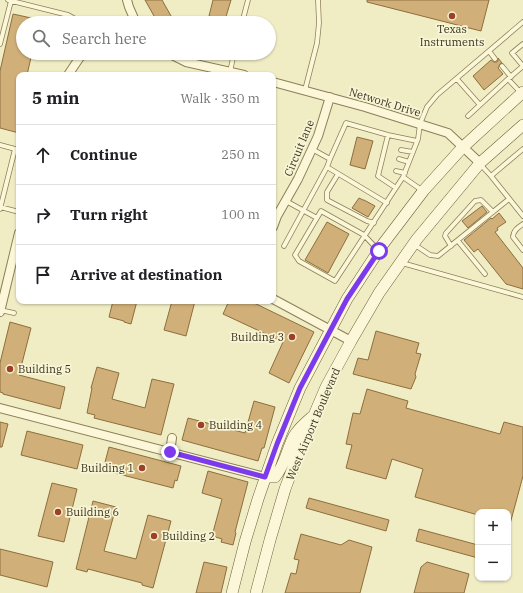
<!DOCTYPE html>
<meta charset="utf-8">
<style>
body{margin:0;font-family:"IBM Plex Serif",serif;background:#f2f2f2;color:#202124}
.controls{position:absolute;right:12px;bottom:12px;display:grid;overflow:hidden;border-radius:8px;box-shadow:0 1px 3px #0004}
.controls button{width:36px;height:36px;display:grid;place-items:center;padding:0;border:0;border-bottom:1px solid #e0e0e0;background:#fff;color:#202124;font:20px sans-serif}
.stop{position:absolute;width:12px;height:12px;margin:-9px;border:3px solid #7c3aed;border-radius:50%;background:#fff}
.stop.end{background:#7c3aed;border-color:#fff;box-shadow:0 1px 4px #0008}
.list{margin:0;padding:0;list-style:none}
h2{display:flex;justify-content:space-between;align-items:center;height:52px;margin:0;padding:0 16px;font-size:17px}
h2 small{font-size:13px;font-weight:400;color:#757577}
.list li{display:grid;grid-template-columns:26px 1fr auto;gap:12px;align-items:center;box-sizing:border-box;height:60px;padding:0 16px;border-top:1px solid #e0e0e0}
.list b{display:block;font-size:15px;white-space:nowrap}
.list em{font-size:13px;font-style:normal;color:#757577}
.icon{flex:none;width:22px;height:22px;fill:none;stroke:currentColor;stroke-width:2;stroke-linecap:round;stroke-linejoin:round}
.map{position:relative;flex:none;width:523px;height:593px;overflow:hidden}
.search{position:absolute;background:#fff;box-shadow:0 1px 3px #0004;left:16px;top:16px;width:260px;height:44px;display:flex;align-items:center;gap:10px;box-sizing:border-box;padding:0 14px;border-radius:22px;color:#757577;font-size:15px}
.panel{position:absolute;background:#fff;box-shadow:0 1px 3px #0004;left:16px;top:72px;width:260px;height:232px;border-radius:8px}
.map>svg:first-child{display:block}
.building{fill:#d0b078;stroke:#8d6e3e}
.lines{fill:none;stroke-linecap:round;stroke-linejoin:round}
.lane-casing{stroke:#8c7f59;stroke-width:5.5}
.street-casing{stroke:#8c7f59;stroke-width:10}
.secondary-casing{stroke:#6e603d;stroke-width:12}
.lane{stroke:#fbf7d8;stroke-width:4}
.street{stroke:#fbf7d8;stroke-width:8}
.secondary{stroke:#fbf7d8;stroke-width:11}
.route{stroke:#7c3aed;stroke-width:5}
.poi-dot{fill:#9f3f26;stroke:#f7f5d5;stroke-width:1.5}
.labels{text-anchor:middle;stroke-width:3.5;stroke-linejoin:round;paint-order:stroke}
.poi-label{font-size:11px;fill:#3c331e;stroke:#f7f5d5;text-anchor:start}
.street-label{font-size:11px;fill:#3c331e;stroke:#f7f5d5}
</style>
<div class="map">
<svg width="523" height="593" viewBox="0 0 523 593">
<rect width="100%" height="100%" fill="#f0edc4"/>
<path class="building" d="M 145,0 L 162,0 L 175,23 L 158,23 Z
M 213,0 L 231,0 L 225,20 L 209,16 Z
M 367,0 L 489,0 L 481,31 L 367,2 Z
M 13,14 L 45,21 L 44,23 L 23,23 L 23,53 L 32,53 L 27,75 L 19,75 L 19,133 L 0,128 L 0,71 Z
M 498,58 L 502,63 L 500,64 L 498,68 L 503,74 L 484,90 L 473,76 L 491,60 L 494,62 L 497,62 L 498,60 Z
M 357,137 L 373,141 L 365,169 L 350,165 Z
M 359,198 L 363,200 L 364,200 L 375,206 L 368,217 L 352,208 Z
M 482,206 L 487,212 L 468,228 L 462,221 Z
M 499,213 L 506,222 L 497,228 L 498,230 L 495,232 L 523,268 L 523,289 L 506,284 L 478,249 L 474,252 L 464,240 L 491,218 L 492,219 Z
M 327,222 L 349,234 L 328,273 L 305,260 Z
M 113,301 L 137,301 L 131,324 L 124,322 L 124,321 L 109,317 Z
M 172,301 L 195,301 L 186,336 L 164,330 Z
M 229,301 L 250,301 L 314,332 L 289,383 L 269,373 L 283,342 L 223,314 Z
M 10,322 L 31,328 L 19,375 L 65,387 L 60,409 L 3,394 L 3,393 L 0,392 L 0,363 Z
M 376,331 L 419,343 L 416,353 L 421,354 L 415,374 L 416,377 L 411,389 L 353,374 L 358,358 L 368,360 Z
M 97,367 L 119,373 L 112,399 L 145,408 L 152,379 L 174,384 L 161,435 L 94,418 L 95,415 L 87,413 L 92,388 L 91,388 Z
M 367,389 L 408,401 L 406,408 L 500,434 L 504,422 L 523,427 L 523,476 L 510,524 L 508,524 L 508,512 L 478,512 L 478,515 L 415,497 L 423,469 L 392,459 L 386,479 L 346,468 L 352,445 L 346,444 L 353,413 L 360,414 Z
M 254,401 L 275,407 L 264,448 L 262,448 L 258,461 L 182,440 L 188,418 L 245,433 Z
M 0,422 L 8,424 L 2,447 L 0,447 Z
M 27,431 L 83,445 L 77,469 L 21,455 Z
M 109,447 L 181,466 L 177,481 L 175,480 L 173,488 L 103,470 Z
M 208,471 L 248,482 L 235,532 L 236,533 L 233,545 L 221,542 L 222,539 L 212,536 L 222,499 L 202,493 Z
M 52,483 L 77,489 L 64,542 L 38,536 Z
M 309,498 L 389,520 L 386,531 L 306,508 Z
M 93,501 L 116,507 L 104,551 L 136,559 L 148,515 L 171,521 L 153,588 L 142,585 L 142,583 L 88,569 L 87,572 L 76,569 Z
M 419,529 L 478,545 L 478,558 L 416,541 Z
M 301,534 L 341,545 L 349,540 L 372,547 L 360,593 L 285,593 L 291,573 L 296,574 L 299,560 L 294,559 Z
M 0,549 L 53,562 L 47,587 L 0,575 Z
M 204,562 L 227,567 L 221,593 L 196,593 Z
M 427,562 L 469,574 L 464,593 L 414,593 L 421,567 Z"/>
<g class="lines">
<defs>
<path id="lane" d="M 8,0 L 68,15 L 77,20 L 76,23
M 242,23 L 248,0
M 0,44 L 11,1
M 489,51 L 495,59
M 502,66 L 511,77
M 230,72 L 234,53
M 457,79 L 480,105
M 508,79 L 523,66 L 512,53 L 523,44
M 305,90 L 317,43 L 319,23 L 318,0
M 468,116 L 508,79 L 521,93
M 388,135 L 378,176 L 396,188
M 0,145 L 19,150
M 312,149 L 330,159 L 327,167 L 387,203
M 401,150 L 413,152
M 330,159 L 346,123 L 388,135 L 417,141
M 399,159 L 409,162
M 480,164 L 491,176 L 523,216
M 396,171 L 405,173
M 338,174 L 327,192 L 327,200 L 367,221 L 374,223
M 491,176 L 523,149
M 403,177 L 423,191
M 286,201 L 317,218
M 0,207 L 19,212
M 0,209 L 15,149
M 523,224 C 519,227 513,230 513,237 L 523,250
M 458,241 L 485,274
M 415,245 L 430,255 L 438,256 L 509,199
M 284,246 L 327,167
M 451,246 L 445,236 L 446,233 L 475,201 L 481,200 L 493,212
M 378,250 L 364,235 L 321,211 L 295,255 L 299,261 L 335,281 L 403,177 L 418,139 L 420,124 L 427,107 L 437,95 L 523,22
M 402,263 L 523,297
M 0,310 L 14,313"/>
<path id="street" d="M 127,0 L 129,7 L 136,23
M 168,53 L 186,62 L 244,75
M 68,75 L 80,57 L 87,53
M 273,82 L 365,107 L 448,133 L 480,163
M 273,227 L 277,216 L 298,179 L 318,136 L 330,97
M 273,299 L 351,341
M 0,312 L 19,233
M 0,408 L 265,477
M 170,452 L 172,438"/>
<path id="secondary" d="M 265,477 L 275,477 C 285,465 287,449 294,436 C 299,428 305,423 312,417
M 232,593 L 245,542 L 258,499 L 277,444 L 300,388 L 347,299 L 383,244 L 424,190 L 462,148 L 523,92
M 256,593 L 270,540 L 285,489 L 303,441 L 326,387 L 351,341 L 379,293 L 417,239 L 480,163 L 523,125"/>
</defs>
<use href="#lane" class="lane-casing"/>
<use href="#street" class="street-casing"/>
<use href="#secondary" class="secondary-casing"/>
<use href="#lane" class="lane"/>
<use href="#street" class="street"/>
<use href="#secondary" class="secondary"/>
</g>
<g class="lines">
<path class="route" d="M 170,452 L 265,477 L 277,444 L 300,388 L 347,299 L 379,251"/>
</g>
<g class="poi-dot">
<circle cx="452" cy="16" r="4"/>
<circle cx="292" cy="337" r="4"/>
<circle cx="10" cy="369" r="4"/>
<circle cx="201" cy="425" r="4"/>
<circle cx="142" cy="468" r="4"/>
<circle cx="58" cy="512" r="4"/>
<circle cx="154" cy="536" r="4"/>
</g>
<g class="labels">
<g class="poi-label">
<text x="452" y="33" text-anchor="middle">Texas<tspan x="452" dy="13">Instruments</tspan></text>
<text x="284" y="341" text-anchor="end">Building 3</text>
<text x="18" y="373">Building 5</text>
<text x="209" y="429">Building 4</text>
<text x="134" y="472" text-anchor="end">Building 1</text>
<text x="66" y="516">Building 6</text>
<text x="162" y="540">Building 2</text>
</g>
<g class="street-label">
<text transform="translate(385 102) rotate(17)" y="4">Network Drive</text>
<text transform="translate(299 148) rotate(-67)" y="4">Circuit lane</text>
<text transform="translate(313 424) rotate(-67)" y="4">West Airport Boulevard</text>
</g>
</g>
</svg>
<div class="controls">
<button>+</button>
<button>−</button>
</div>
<div class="stop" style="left:379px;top:251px"></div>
<div class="stop end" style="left:170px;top:452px"></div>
<div class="search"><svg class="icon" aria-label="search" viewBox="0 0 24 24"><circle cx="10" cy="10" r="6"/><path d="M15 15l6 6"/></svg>Search here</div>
<section class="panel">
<h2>5 min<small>Walk · 350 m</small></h2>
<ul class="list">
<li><svg class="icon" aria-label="ahead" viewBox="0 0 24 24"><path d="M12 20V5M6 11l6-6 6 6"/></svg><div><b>Continue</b></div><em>250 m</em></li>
<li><svg class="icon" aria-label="right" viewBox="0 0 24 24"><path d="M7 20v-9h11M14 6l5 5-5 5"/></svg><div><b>Turn right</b></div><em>100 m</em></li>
<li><svg class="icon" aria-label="arrive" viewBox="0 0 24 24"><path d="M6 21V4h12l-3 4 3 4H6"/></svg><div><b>Arrive at destination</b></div></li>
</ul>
</section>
</div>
